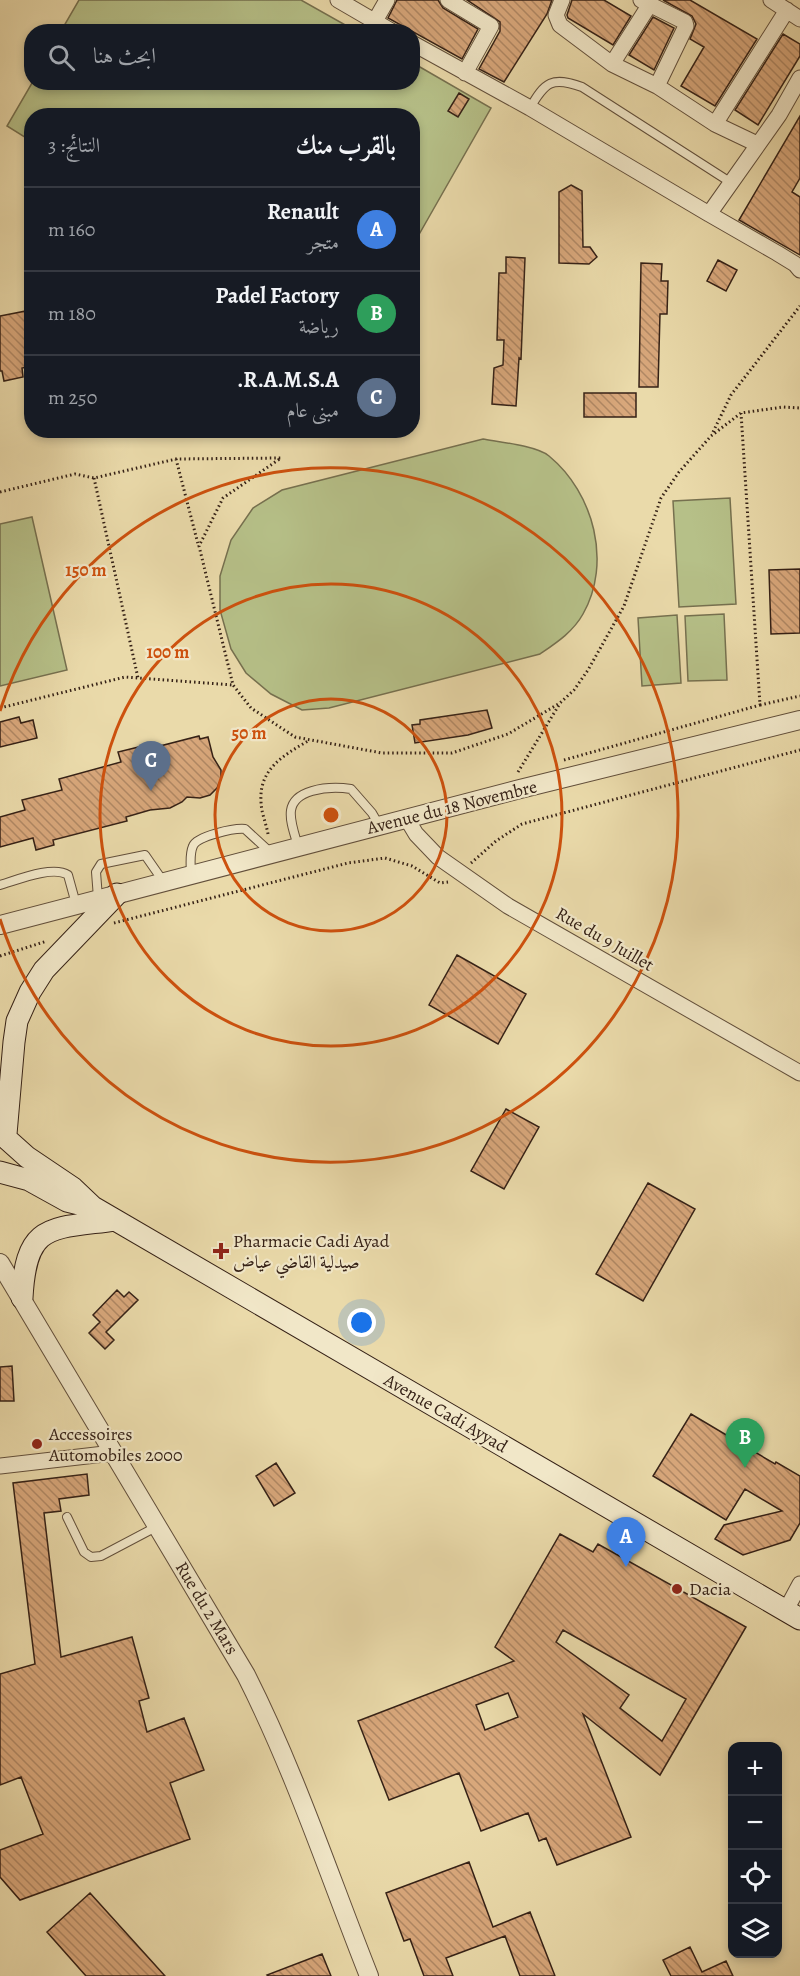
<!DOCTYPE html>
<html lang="ar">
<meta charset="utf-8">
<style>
body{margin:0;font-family:Alegreya,Amiri,serif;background:#242831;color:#f1f3f6;direction:rtl}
.controls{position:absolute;right:18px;bottom:18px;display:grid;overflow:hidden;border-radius:12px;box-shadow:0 3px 9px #0003}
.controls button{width:54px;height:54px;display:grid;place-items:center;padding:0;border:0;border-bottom:2px solid #363941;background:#171b24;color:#f1f3f6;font:30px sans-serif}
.you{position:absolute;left:362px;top:1323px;width:21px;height:21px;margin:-15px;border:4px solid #fff;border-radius:50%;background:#1a73e8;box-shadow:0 0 0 9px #1a73e833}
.badge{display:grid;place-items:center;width:39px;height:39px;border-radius:50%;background:#db2777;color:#fff;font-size:20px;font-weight:700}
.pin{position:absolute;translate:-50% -50px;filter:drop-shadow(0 2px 3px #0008)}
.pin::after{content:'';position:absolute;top:32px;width:21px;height:18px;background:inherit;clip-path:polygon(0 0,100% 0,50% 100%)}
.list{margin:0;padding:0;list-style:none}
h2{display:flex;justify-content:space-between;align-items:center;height:78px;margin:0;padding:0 24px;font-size:26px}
h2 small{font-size:20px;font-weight:400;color:#9ea1a6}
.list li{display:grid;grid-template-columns:39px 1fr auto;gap:18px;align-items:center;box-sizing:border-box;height:84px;padding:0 24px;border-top:2px solid #363941}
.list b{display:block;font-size:22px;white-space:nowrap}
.list p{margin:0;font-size:20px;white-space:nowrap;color:#9ea1a6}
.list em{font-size:20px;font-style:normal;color:#9ea1a6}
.icon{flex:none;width:33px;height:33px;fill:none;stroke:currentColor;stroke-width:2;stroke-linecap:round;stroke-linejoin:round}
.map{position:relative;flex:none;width:800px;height:1976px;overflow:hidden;direction:ltr}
.search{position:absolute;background:#171b24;box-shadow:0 3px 9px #0003;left:24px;top:24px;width:396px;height:66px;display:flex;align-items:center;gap:15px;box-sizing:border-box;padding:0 21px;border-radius:24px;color:#9ea1a6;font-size:22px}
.panel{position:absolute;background:#171b24;box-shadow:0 3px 9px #0003;left:24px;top:108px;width:396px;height:330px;border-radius:24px;direction:rtl}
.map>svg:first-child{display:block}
.pitch{fill:#b6c088;stroke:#76704f;stroke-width:1.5}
.building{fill:url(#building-back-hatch);stroke:#352116;stroke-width:1.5;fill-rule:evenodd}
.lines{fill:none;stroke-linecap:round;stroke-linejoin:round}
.service-casing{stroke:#624f3b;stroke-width:10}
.minor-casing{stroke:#624f3b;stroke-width:17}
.tertiary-casing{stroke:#624f3b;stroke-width:20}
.secondary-casing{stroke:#352116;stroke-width:23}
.path{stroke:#352116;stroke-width:3;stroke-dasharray:1.5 3;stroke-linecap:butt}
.service{stroke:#f1e7c8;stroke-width:8}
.minor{stroke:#f1e7c8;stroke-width:15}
.tertiary{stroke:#f1e7c8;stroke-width:18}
.secondary{stroke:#f1e7c8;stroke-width:21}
.ring{fill:none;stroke:#cd510e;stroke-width:3}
.poi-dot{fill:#8f2418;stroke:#f1e7c8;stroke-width:2}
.labels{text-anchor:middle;stroke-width:4.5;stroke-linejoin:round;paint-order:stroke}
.street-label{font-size:18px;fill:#352116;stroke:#f1e7c8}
.poi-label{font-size:18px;fill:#352116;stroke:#f1e7c8;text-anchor:start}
.centre{fill:#cd510e;stroke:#f1e7c8;stroke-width:3}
.ring-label{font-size:18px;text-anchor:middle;font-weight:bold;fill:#cd510e;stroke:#f1e7c8;stroke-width:4.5;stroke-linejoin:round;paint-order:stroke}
</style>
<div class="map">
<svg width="800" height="1976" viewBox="0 0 800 1976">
<defs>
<pattern id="building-back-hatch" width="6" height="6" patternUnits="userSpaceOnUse" patternTransform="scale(1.5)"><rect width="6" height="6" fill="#d8a77b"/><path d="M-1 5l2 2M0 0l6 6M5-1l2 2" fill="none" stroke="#b08864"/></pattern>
</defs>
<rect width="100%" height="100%" fill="#eadaaa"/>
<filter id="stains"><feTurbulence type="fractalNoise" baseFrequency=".00333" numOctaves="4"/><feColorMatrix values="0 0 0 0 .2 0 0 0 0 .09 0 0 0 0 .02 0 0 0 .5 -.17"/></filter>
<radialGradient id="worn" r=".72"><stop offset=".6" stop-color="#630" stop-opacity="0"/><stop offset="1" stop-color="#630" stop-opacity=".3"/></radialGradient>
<path class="pitch" d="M 79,0 L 301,0 L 356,31 L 61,31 Z
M 413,63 L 491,108 L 413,245 L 412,116 L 32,116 L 31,141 L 7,126 L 32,83 L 412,82 Z
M 483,439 C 500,442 537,446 549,456 C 594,493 612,563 583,614 C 573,632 556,643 540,654 L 329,708 L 302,710 L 271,694 L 246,673 L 231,649 L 220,610 L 220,576 L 231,540 L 253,508 L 282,490 Z
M 730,498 L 736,604 L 679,607 L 673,501 Z
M 32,517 L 67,670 L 0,686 L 0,524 Z
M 724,614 L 727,680 L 688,681 L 685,616 Z
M 677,615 L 681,683 L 642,686 L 638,618 Z"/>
<path class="building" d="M 397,0 L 438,0 L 443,8 L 478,29 L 462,59 L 388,18 Z
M 467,0 L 552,0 L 547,14 L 504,82 L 479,69 L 500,31 L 500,22 Z
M 572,0 L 604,0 L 631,16 L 613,45 L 568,18 L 567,15 Z
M 663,0 L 690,0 L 757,39 L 715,106 L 681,86 L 704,47 L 690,39 L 696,24 L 692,16 Z
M 653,17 L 674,28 L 654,70 L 629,55 Z
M 783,34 L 800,44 L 800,56 L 758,125 L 735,110 Z
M 459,93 L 469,99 L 458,117 L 448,111 Z
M 800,116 L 800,178 L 792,192 L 800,197 L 800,255 L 739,220 Z
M 571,185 L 582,191 L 583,247 L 590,247 L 597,257 L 589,264 L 559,263 L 559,192 Z
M 506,257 L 525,258 L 521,359 L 519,358 L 516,406 L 492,404 L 494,368 L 503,365 L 504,340 L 497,340 L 499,273 L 506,273 Z
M 718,260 L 737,270 L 726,291 L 707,281 Z
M 641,263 L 662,264 L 661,281 L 668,281 L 667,314 L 660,314 L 658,387 L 639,387 Z
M 26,311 L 32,343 L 32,366 L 22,368 L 23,377 L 4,381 L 2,371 L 0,371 L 0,316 Z
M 584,393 L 636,393 L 636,417 L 584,417 Z
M 800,569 L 800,633 L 771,634 L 769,570 Z
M 487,710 L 492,728 L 468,735 L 415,743 L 412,725 L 420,724 L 420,720 Z
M 19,717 L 21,723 L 33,720 L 37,738 L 0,747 L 0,722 Z
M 199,736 L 200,739 L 208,737 L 213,757 L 221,770 L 221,779 L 217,788 L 210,795 L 200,798 L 187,797 L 182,802 L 170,808 L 150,810 L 126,817 L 127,821 L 53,840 L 54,845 L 36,850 L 33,838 L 0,847 L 0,817 L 25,810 L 22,800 L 62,790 L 59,779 L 121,762 L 118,752 L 155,743 L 156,747 Z
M 457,955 L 526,994 L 498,1044 L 429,1005 Z
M 506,1109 L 539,1127 L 504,1189 L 471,1171 Z
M 648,1183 L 695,1209 L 643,1301 L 596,1274 Z
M 117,1290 L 124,1297 L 129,1292 L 138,1300 L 106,1332 L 114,1340 L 105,1349 L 89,1333 L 100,1322 L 93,1315 Z
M 12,1366 L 14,1401 L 0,1401 L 0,1367 Z
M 691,1414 L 775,1464 L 776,1462 L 800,1476 L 800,1523 L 790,1540 L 743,1555 L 715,1539 L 724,1525 L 782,1511 L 745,1489 L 726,1520 L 653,1476 Z
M 276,1463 L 295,1493 L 274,1506 L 256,1476 Z
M 87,1474 L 89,1495 L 59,1499 L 61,1511 L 44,1513 L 61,1657 L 132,1637 L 149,1698 L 139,1701 L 147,1732 L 184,1718 L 204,1770 L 170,1783 L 190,1839 L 20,1900 L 0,1877 L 0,1850 L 43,1834 L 21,1777 L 0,1785 L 0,1674 L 35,1664 L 13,1483 Z
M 560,1534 L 593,1552 L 598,1544 L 746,1627 L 660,1775 L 583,1714 L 631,1837 L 557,1865 L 546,1838 L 539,1841 L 528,1813 L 481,1831 L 459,1773 L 389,1800 L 358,1721 L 514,1661 L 495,1647 ZM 563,1630 L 686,1699 L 662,1741 L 620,1708 L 629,1695 L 556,1642 ZM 508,1693 L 518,1717 L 485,1730 L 476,1705 Z
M 469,1862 L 493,1927 L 530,1912 L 555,1976 L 520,1976 L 505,1936 L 446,1958 L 453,1976 L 424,1976 L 410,1939 L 404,1941 L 386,1893 Z
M 90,1893 L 165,1976 L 86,1976 L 47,1932 Z
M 690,1947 L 702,1972 L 726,1961 L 733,1976 L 671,1976 L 663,1960 Z
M 322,1954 L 331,1976 L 268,1976 L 267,1975 Z"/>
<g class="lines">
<defs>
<path id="service" d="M 530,108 C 545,82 552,76 582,87 L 730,182
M 298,846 C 291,822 281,800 312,791 C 326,787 337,787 351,789 L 372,813 L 379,825
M 191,874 C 191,866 189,855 193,846 C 197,836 234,828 245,829 L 270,852
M 0,885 C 17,880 53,865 68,875 L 76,904
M 98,898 L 96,872 L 101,864 L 145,855 L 163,881
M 67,1517 L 84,1552 L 91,1557 L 101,1556 L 156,1527"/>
<path id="minor" d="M 338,0 L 393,32
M 448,0 L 491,26 L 465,73
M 562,0 L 556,15 L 560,25 L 612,64 L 657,86 L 715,124 L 757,144
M 641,0 L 685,22 L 686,26 L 657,86
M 771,0 L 800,19
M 375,21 L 387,0
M 412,43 L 530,108 L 709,214
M 612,64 L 650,4
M 800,78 L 779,115 L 709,214 L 777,253 L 795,264 L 800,270
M 715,124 L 787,10
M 407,819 L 416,834 L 438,857 L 508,906 L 800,1073
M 0,1466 L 113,1453
M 786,1610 L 800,1584"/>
<path id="tertiary" d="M 0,925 L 520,789 L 800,720
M 0,1263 L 246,1675 C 295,1772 329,1875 369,1976"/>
<path id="secondary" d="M 6,1134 L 14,1042 L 17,1021 L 30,992 L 44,970 L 117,894
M 8,1140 L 27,1157 L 73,1188 L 93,1207 L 800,1619
M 0,1172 L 29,1180 L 67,1201 L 91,1207
M 22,1298 C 26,1222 50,1229 115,1220"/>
</defs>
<use href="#service" class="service-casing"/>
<use href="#minor" class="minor-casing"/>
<use href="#tertiary" class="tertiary-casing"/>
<use href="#secondary" class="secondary-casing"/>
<path class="path" d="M 713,432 L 731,395 L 800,306
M 176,459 L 198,544
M 94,478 L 138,678
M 0,492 L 75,474 L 94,478 L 176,459 L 281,458 L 223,498 L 199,546 L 233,685 L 251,708 L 295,737 L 382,753 L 452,753 L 508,734 L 560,703 L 574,690 L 588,670 L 624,606 L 661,498 L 679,472 L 711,436 L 741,413 L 783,407 L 800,408
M 760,705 L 800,696
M 0,708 L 125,677 L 233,685
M 564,760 L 760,705 L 741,413
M 518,772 L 559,705
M 268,834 C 266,823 261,812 261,801 C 259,769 284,755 308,741
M 471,863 L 496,841 L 522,824 L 800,750
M 114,923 L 348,863 L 385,858 L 412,866 L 440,883 L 448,882
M 0,956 L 47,941"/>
<use href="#service" class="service"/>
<use href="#minor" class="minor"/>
<use href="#tertiary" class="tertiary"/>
<use href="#secondary" class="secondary"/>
</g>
<g class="ring">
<circle cx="331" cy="815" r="116"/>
<circle cx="331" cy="815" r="231"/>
<path d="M0 711A347 347 0 1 1 0 919"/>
</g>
<g class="poi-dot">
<path d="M218 1242h6v6h6v6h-6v6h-6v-6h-6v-6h6z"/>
<circle cx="37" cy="1444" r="6"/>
<circle cx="677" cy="1589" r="6"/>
</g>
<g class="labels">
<g class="street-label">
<text transform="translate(452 807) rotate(-14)" y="6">Avenue du 18 Novembre</text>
<text transform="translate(605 939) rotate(30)" y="6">Rue du 9 Juillet</text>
<text transform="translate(446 1413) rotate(30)" y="6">Avenue Cadi Ayyad</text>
<text transform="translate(207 1608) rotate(59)" y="6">Rue du 2 Mars</text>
</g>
<g class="poi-label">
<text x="233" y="1247">Pharmacie Cadi Ayad<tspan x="233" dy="21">صيدلية القاضي عياض</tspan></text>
<text x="49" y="1440">Accessoires<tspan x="49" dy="21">Automobiles 2000</tspan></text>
<text x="689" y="1595">Dacia</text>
</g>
</g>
<circle cx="331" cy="815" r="9" class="centre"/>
<g class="ring-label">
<text x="86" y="576">150 m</text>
<text x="168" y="658">100 m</text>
<text x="249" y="739">50 m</text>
</g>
<rect width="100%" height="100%" filter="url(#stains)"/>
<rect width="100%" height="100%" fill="url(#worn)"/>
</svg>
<div class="controls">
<button>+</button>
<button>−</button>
<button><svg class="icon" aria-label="locate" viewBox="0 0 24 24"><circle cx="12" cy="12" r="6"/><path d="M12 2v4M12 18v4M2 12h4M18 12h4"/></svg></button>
<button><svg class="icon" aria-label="layers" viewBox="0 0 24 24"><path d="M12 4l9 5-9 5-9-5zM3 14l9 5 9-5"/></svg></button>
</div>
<div class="you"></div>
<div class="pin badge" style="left:626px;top:1567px;background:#3f7fe0">A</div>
<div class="pin badge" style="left:745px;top:1468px;background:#2e9e5b">B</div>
<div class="pin badge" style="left:151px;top:791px;background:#5c6f8a">C</div>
<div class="search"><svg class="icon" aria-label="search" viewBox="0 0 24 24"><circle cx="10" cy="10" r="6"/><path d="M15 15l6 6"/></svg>ابحث هنا</div>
<section class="panel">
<h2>بالقرب منك<small>النتائج: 3</small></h2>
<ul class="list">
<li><span class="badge" style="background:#3f7fe0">A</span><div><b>Renault</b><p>متجر</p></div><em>160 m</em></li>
<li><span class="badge" style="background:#2e9e5b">B</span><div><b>Padel Factory</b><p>رياضة</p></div><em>180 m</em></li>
<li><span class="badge" style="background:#5c6f8a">C</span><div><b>R.A.M.S.A.</b><p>مبنى عام</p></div><em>250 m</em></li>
</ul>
</section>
</div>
